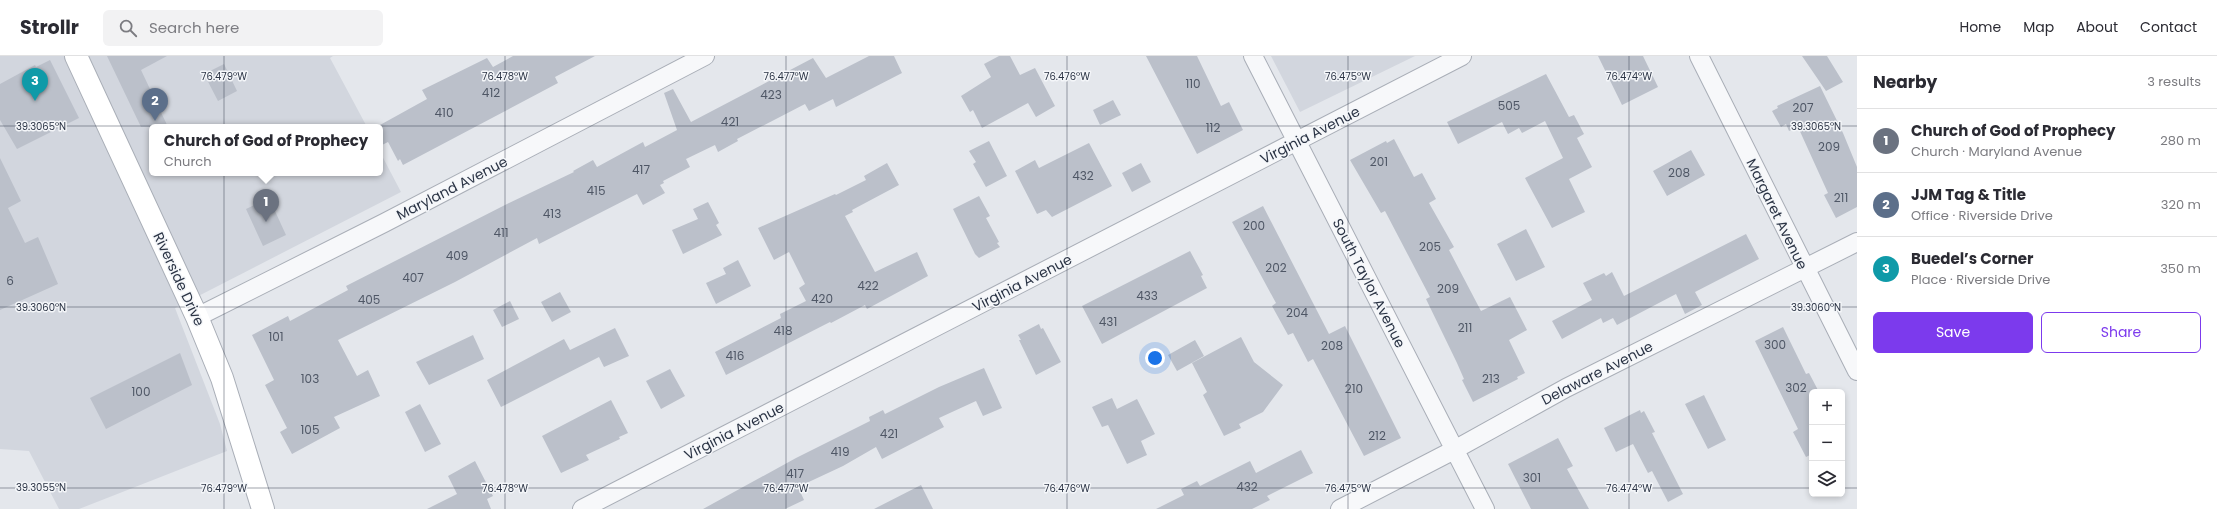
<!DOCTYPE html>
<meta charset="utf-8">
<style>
body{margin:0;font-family:Poppins,sans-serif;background:#f2f2f3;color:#2b2b33}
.controls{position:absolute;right:12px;bottom:12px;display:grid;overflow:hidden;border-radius:6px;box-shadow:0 2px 6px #0003}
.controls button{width:36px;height:36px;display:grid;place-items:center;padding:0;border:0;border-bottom:1px solid #e1e1e2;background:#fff;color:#2b2b33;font:20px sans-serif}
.you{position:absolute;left:1155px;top:302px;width:14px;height:14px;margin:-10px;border:3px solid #fff;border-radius:50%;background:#1a73e8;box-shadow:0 0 0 6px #1a73e833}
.badge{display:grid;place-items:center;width:26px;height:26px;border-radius:50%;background:#7c3aed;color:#fff;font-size:13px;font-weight:700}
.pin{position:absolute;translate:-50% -33px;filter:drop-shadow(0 1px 2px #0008)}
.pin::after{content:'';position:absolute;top:21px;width:14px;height:12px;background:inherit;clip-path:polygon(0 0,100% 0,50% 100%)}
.popup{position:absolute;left:149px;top:68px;width:234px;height:52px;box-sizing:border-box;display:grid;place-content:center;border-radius:6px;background:#fff;filter:drop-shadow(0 1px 3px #0005);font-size:13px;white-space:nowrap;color:#7c7c81}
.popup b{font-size:15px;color:#2b2b33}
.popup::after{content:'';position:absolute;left:50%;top:100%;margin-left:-8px;border:8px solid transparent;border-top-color:#fff}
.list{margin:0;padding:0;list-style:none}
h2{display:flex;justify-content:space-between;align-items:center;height:52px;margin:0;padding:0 16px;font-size:17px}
h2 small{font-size:13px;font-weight:400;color:#7c7c81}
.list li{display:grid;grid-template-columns:26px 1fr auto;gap:12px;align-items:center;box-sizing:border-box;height:64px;padding:0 16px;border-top:1px solid #e1e1e2}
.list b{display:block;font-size:15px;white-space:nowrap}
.list p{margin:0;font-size:13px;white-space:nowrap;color:#7c7c81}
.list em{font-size:13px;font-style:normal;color:#7c7c81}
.actions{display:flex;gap:8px;padding:12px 16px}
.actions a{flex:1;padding:9px 0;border:1px solid #7c3aed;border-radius:6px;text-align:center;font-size:14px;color:#7c3aed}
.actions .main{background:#7c3aed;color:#fff}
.icon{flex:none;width:22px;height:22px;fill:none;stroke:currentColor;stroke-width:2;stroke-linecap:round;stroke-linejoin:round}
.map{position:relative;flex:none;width:1857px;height:453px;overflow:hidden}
header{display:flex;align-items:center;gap:24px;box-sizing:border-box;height:56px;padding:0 20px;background:#fff;border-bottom:1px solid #e1e1e2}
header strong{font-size:19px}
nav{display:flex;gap:22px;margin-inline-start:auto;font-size:14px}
.search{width:280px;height:36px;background:#f2f2f3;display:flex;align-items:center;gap:10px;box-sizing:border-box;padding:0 14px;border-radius:6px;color:#7c7c81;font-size:15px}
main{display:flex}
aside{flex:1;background:#fff}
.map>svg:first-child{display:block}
.built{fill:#d2d6de}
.building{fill:#bbc0ca}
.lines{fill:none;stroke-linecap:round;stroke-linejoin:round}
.street-casing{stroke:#a9aeb7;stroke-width:20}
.secondary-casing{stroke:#a9aeb7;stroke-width:24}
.street{stroke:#f7f8fa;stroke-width:18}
.secondary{stroke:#fff;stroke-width:22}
.ticks{fill:none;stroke:#2b3445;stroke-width:1;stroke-opacity:0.45}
.labels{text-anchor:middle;stroke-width:3;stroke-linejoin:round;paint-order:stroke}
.number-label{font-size:12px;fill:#4f5766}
.street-label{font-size:14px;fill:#2b3445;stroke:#f4f6f9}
.ticks-label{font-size:10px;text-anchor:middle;fill:#2b3445;stroke:#f4f6f9;stroke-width:3;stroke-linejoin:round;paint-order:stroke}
</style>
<header>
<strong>Strollr</strong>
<div class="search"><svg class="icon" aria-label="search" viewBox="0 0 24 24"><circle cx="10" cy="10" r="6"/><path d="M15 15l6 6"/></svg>Search here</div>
<nav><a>Home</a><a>Map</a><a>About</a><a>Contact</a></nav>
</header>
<main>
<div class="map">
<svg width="1857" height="453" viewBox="0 0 1857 453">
<rect width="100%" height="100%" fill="#e4e7ec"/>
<path class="built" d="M 0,0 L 333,0 L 330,2 L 367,71 L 152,71 L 152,117 L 380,117 L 380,96 L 401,136 L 175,252 L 220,368 L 227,395 L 79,453 L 59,453 L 29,395 L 0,393 Z
M 1271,0 L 1415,0 L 1300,56 Z"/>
<path class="building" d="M 107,0 L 167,0 L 141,14 L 168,71 L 141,71 Z
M 513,0 L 595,0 L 555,21 L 558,27 L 403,109 L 400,103 L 398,105 L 388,86 L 380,90 L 380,69 L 427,43 L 422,34 L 487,2 L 493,11 Z
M 869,0 L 894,0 L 902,17 L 836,51 L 833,43 L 809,55 L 805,48 L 737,83 L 738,85 L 718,96 L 715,89 L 686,103 L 690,111 L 663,125 L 664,127 L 660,129 L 665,137 L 643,149 L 637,138 L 539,188 L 537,182 L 455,226 L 338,284 L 357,320 L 368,314 L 380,340 L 334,361 L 340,372 L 292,398 L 280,376 L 287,372 L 265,329 L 274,324 L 252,279 L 288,260 L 290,265 L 348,234 L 346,230 L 505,149 L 574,116 L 573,115 L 593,104 L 597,111 L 643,86 L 645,91 L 677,74 L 664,37 L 673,33 L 691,66 L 813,2 L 826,22 Z
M 999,0 L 1010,0 L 1020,19 L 1035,12 L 1055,50 L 1036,61 L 1028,47 L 982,72 L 973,54 L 970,56 L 961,40 L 991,21 L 984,8 Z
M 1146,0 L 1197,0 L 1221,50 L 1229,46 L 1243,74 L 1197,98 Z
M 1598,0 L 1643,0 L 1658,31 L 1622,49 Z
M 1802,0 L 1827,0 L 1843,26 L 1826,35 Z
M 50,4 L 79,62 L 17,93 L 0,64 L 0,28 L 35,9 L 36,11 Z
M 224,8 L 237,35 L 218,45 L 204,18 Z
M 1546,18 L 1569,61 L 1574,59 L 1584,78 L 1577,82 L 1592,111 L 1569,123 L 1585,156 L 1552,172 L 1525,122 L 1563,102 L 1545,65 L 1522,77 L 1519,72 L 1508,78 L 1502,66 L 1458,88 L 1447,66 Z
M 1820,30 L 1843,77 L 1857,111 L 1857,151 L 1836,162 L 1824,139 L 1828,137 L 1798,71 L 1789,75 L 1786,68 L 1781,71 L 1772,55 L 1778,52 L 1777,50 Z
M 1113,44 L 1121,59 L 1100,69 L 1093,54 Z
M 1394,83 L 1414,121 L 1422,117 L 1436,143 L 1429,147 L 1454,191 L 1449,194 L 1481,255 L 1510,241 L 1527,274 L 1509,284 L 1525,317 L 1517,321 L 1518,323 L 1473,346 L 1462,324 L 1464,323 L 1457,307 L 1426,243 L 1430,241 L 1385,155 L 1381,157 L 1350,104 L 1386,85 L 1387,87 Z
M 989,85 L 1007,120 L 986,131 L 973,108 L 976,106 L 969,95 Z
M 1089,87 L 1112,130 L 1052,161 L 1046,154 L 1037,158 L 1015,115 L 1035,104 L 1039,112 Z
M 1691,94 L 1705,119 L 1667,140 L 1653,115 Z
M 0,102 L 21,145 L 8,152 L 25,187 L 38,181 L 58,228 L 0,254 Z
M 887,107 L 899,129 L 852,154 L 853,156 L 845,160 L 875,216 L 917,196 L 928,220 L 867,253 L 865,249 L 831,267 L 830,266 L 726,319 L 715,296 L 781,262 L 780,258 L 806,245 L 799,232 L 805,228 L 789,196 L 774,204 L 758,172 L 835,138 L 836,139 L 866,124 L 864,120 Z
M 1141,107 L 1151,126 L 1132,136 L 1122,117 Z
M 979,140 L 990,160 L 986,162 L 999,186 L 997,187 L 1000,191 L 979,202 L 975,198 L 953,153 Z
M 269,142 L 286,179 L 263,190 L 246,153 Z
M 708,146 L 719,167 L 716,169 L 722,179 L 683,198 L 672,174 L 698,163 L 693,153 Z
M 1263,150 L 1329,278 L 1345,270 L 1401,382 L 1364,400 L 1313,303 L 1308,306 L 1293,277 L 1288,279 L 1272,250 L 1276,247 L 1232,166 Z
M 1526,173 L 1545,211 L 1516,225 L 1497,188 Z
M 1746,178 L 1759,203 L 1695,236 L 1702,249 L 1685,258 L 1676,238 L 1617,269 L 1613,262 L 1603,267 L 1601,262 L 1562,283 L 1552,265 L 1592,244 L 1583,227 L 1604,217 L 1606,220 L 1612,216 L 1624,240 Z
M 1190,195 L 1203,219 L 1201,220 L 1207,232 L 1102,288 L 1082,250 Z
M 738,204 L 751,230 L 716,248 L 706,227 L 726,218 L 723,212 Z
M 560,236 L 571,256 L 552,266 L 541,246 Z
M 510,245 L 519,263 L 502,271 L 493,254 Z
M 1039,268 L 1041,273 L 1043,272 L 1061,306 L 1036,319 L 1019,284 L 1021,284 L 1018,279 Z
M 1783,271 L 1806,318 L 1809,317 L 1819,336 L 1812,336 L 1812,398 L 1806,401 L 1793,376 L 1798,373 L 1755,285 Z
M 615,272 L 629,300 L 604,311 L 599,301 L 501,351 L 487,324 L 564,283 L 570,294 Z
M 473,279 L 484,303 L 429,329 L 416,306 Z
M 1241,281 L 1254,306 L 1283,329 L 1263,356 L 1239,368 L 1241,372 L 1224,380 L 1203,339 L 1207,336 L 1192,307 Z
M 1195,284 L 1204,300 L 1177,315 L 1168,299 Z
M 180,297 L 192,329 L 106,373 L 90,342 Z
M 984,312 L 1002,352 L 983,360 L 976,345 L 939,362 L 944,371 L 882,403 L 876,391 L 843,410 L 798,431 L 804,444 L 785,453 L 703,453 L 796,402 L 870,365 L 869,361 L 883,354 L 885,358 L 939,331 Z
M 670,313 L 685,340 L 661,353 L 646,325 Z
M 1704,339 L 1726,384 L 1708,393 L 1685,348 Z
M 1112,342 L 1117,353 L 1137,343 L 1155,378 L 1141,385 L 1147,399 L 1127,408 L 1108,369 L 1102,371 L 1092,351 Z
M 611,344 L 628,377 L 619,381 L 620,383 L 586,399 L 589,404 L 561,417 L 542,380 Z
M 420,348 L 441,388 L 425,396 L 405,356 Z
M 1640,354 L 1641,357 L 1644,355 L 1655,376 L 1652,377 L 1683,438 L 1668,446 L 1652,415 L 1648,417 L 1633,388 L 1616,396 L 1604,372 Z
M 1558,382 L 1573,410 L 1567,413 L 1589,453 L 1531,453 L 1508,408 Z
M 1301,394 L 1313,417 L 1267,440 L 1270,444 L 1252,453 L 1156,453 L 1184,439 L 1181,433 L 1197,425 L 1200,430 L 1250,405 L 1256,417 Z
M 475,405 L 493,440 L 487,443 L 491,453 L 427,453 L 457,438 L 448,420 Z
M 921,429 L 933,453 L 874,453 Z"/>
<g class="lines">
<defs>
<path id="street" d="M 1253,0 L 1485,453
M 1699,0 L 1857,315
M 197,261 L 384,167 L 705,0
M 582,453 L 1462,0
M 1340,453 L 1454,394 L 1566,332 L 1857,186"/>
<path id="secondary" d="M 76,0 L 197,261 L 222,322 L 263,453"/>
</defs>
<use href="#street" class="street-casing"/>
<use href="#secondary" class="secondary-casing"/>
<use href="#street" class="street"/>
<use href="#secondary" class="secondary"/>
</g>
<path class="ticks" d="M 224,0 L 224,453M 505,0 L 505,453M 786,0 L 786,453M 1067,0 L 1067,453M 1348,0 L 1348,453M 1629,0 L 1629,453M 0,70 L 1857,70M 0,251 L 1857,251M 0,432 L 1812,432M 1842,432 L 1857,432"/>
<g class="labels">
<g class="number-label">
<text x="1193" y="32">110</text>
<text x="491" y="41">412</text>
<text x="771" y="43">423</text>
<text x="1509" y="54">505</text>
<text x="1803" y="56">207</text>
<text x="444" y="61">410</text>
<text x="730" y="70">421</text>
<text x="1213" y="76">112</text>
<text x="1829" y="95">209</text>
<text x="1379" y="110">201</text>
<text x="641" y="118">417</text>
<text x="1679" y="121">208</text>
<text x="1083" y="124">432</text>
<text x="596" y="139">415</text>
<text x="1841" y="146">211</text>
<text x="552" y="162">413</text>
<text x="1254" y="174">200</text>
<text x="501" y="181">411</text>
<text x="1430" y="195">205</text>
<text x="457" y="204">409</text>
<text x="1276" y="216">202</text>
<text x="413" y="226">407</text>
<text x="10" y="229">6</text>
<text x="868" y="234">422</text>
<text x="1448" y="237">209</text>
<text x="1147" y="244">433</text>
<text x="822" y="247">420</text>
<text x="369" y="248">405</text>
<text x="1297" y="261">204</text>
<text x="1108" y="270">431</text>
<text x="1465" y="276">211</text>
<text x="783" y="279">418</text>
<text x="276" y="285">101</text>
<text x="1775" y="293">300</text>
<text x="1332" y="294">208</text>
<text x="735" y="304">416</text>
<text x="310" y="327">103</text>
<text x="1491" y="327">213</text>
<text x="1796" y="336">302</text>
<text x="1354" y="337">210</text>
<text x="141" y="340">100</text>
<text x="310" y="378">105</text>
<text x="889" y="382">421</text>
<text x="1377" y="384">212</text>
<text x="840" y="400">419</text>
<text x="795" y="422">417</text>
<text x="1532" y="426">301</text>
<text x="1247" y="435">432</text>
</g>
<g class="street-label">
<text transform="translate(1310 79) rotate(-27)" y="5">Virginia Avenue</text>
<text transform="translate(452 132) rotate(-27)" y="5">Maryland Avenue</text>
<text transform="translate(1777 158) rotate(64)" y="5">Margaret Avenue</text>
<text transform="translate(179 223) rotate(65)" y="5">Riverside Drive</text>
<text transform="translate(1022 227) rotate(-27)" y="5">Virginia Avenue</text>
<text transform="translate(1369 227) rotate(63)" y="5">South Taylor Avenue</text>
<text transform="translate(1597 317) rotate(-27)" y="5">Delaware Avenue</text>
<text transform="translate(734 375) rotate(-27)" y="5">Virginia Avenue</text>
</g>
</g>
<g class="ticks-label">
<text x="224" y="24">76.479°W</text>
<text x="505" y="24">76.478°W</text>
<text x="786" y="24">76.477°W</text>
<text x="1067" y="24">76.476°W</text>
<text x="1348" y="24">76.475°W</text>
<text x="1629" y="24">76.474°W</text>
<text x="41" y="74">39.3065°N</text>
<text x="1816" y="74">39.3065°N</text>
<text x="41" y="255">39.3060°N</text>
<text x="1816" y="255">39.3060°N</text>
<text x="41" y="435">39.3055°N</text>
<text x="224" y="436">76.479°W</text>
<text x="505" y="436">76.478°W</text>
<text x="786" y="436">76.477°W</text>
<text x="1067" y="436">76.476°W</text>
<text x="1348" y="436">76.475°W</text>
<text x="1629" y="436">76.474°W</text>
</g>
</svg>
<div class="controls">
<button>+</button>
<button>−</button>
<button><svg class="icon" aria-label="layers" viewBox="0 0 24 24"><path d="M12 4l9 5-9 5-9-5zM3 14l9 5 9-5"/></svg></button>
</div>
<div class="you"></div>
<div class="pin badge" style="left:266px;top:166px;background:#6b7280">1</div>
<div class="popup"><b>Church of God of Prophecy</b>Church</div>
<div class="pin badge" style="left:155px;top:65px;background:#5c6f8a">2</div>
<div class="pin badge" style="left:35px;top:45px;background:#0f9aa8">3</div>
</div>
<aside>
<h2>Nearby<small>3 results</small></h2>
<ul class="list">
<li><span class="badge" style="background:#6b7280">1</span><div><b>Church of God of Prophecy</b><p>Church · Maryland Avenue</p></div><em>280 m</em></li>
<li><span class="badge" style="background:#5c6f8a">2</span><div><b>JJM Tag &amp; Title</b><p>Office · Riverside Drive</p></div><em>320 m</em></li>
<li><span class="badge" style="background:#0f9aa8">3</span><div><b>Buedel’s Corner</b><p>Place · Riverside Drive</p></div><em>350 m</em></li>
</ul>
<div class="actions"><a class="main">Save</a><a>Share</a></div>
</aside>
</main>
